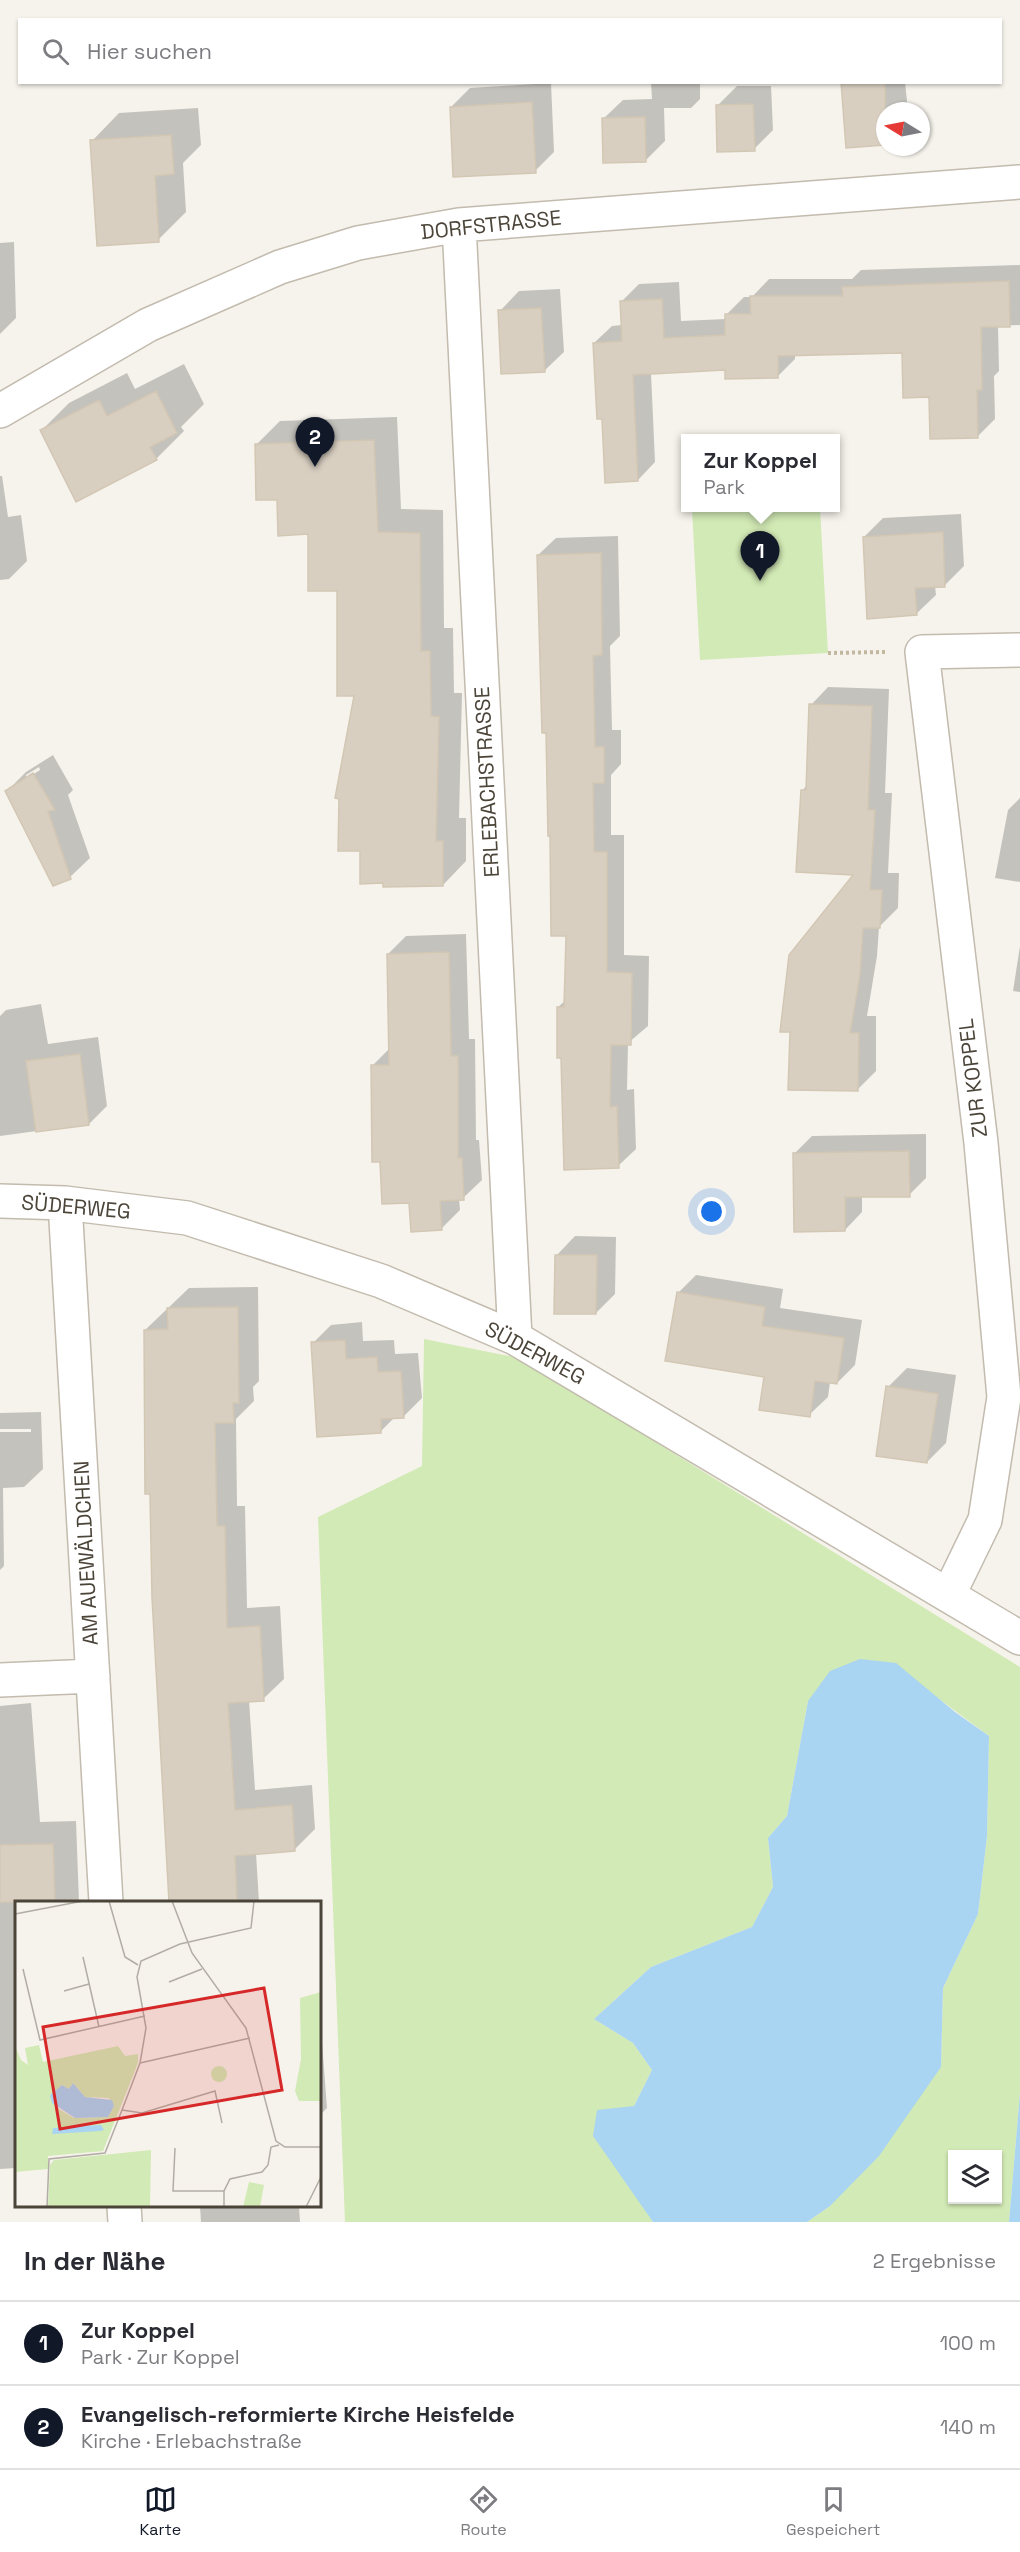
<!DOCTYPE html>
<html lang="de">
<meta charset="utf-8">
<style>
body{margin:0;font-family:"Space Grotesk",sans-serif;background:#f7f7f7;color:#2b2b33}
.controls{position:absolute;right:18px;bottom:18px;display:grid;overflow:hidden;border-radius:0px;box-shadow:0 2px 4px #0004}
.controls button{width:54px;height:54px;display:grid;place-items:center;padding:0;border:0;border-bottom:2px solid #e1e1e2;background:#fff;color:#2b2b33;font:30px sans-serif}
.compass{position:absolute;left:876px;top:102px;width:54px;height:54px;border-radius:50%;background:#fff;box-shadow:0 2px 4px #0004;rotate:280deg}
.you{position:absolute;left:712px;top:1212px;width:21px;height:21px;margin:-15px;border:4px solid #fff;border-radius:50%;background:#1a73e8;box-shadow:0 0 0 9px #1a73e833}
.badge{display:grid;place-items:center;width:39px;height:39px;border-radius:50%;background:#111827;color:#fff;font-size:20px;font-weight:700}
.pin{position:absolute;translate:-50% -50px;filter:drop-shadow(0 2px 3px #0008)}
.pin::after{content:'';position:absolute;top:32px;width:21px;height:18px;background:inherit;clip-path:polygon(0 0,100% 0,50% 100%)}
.popup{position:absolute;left:681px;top:434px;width:159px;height:78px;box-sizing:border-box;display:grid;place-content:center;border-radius:0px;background:#fff;filter:drop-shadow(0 2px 4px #0005);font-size:20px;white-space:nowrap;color:#7c7c81}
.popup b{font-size:22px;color:#2b2b33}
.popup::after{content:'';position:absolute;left:50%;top:100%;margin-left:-12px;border:12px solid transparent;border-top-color:#fff}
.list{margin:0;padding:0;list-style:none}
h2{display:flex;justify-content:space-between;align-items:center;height:78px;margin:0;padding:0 24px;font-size:26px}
h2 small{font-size:20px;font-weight:400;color:#7c7c81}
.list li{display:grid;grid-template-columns:39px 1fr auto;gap:18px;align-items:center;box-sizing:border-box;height:84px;padding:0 24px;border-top:2px solid #e1e1e2}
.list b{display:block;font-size:22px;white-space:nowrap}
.list p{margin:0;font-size:20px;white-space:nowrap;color:#7c7c81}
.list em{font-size:20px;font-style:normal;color:#7c7c81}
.icon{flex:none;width:33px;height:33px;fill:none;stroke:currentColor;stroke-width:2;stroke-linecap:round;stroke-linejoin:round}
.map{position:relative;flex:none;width:1020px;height:2222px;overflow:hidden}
.search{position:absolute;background:#fff;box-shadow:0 2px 4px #0004;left:18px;right:18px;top:18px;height:66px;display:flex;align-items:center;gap:15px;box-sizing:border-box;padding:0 21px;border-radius:0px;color:#7c7c81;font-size:22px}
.sheet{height:246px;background:#fff}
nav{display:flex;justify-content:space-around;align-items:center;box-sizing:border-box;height:84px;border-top:2px solid #e1e1e2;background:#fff;font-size:16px;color:#7c7c81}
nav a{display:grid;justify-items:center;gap:3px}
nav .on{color:#111827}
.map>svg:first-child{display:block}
.green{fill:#d2eab5;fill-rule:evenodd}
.water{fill:#a9d4f2}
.shadow{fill:#0003;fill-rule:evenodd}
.building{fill:#d8cfc1;stroke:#d3c7b4;stroke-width:1.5}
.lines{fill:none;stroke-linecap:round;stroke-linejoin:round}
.minor-casing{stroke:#c2bbae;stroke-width:36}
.path{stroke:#c4b79f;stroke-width:4;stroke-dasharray:3 3;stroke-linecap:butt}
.minor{stroke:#fff;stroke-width:33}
.labels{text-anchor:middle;stroke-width:5;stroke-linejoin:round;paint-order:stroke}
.street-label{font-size:21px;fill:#4b4439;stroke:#fff}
.inset-road{fill:none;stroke:#b2ada4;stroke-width:1.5}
.view{fill:#d62828;fill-opacity:0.15;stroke:#d62828;stroke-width:3}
.inset-edge{fill:none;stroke:#4b4439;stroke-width:3}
</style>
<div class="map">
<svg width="1020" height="2222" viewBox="0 0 1020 2222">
<rect width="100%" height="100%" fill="#f6f3ec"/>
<path class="green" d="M 717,508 L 820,508 L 828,653 L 700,660 L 692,509 Z
M 424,1339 L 519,1358 L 1020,1667 L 1020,2093 L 1009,2222 L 807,2222 L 830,2206 L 941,2067 L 943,1988 L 978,1914 L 987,1836 L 989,1736 L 927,1690 L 808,1701 L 787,1816 L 768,1838 L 773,1887 L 752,1927 L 651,1967 L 594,2019 L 633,2043 L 652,2070 L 634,2106 L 634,2193 L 653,2222 L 345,2222 L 318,1517 L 422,1466 ZM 952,2154 L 998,2154 L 998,2200 L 952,2200 Z"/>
<path class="water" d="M 860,1659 L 896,1663 L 955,1712 L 989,1736 L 987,1836 L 978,1914 L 943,1988 L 941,2067 L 879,2156 L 830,2206 L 807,2222 L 653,2222 L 593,2136 L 597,2110 L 634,2106 L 652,2070 L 633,2043 L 594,2019 L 651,1967 L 752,1927 L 773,1887 L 768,1838 L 787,1816 L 808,1701 L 830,1671 Z
M 1020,2093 L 1020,2222 L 1009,2222 Z"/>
<path class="shadow" d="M 651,82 L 700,82 L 700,99 L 691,108 L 664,108 L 665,141 L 646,160 L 603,119 L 623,100 L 652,99 Z
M 842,82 L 905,82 L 908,111 L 885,111 L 885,143 Z
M 551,83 L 554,152 L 535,171 L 451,107 L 470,88 Z
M 737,86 L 771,86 L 773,130 L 754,149 L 717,106 Z
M 198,108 L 201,145 L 183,163 L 186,212 L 158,240 L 92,141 L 119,113 Z
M 14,242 L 16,318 L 0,334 L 0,243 Z
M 1020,265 L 1020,325 L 998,326 L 999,371 L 994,376 L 995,419 L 978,436 L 903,351 L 795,354 L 795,359 L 777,377 L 727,369 L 651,373 L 655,462 L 638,480 L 603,417 L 594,343 L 612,326 L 622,325 L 621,302 L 639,284 L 679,282 L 681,321 L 726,319 L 726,315 L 744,297 L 752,297 L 769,279 L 852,279 L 861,270 Z
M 560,289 L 564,352 L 544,371 L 500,311 L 519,291 Z
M 184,364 L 204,404 L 181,427 L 184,431 L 156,459 L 41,431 L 69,403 L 127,373 L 135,389 Z
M 397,417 L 401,509 L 443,510 L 444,628 L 453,628 L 454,693 L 462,693 L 459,818 L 466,818 L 466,861 L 443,885 L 356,694 L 338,589 L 309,532 L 278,498 L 256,445 L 280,421 Z
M 0,476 L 2,476 L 8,517 L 21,515 L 27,561 L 9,579 L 0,580 Z
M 961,514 L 964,566 L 945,585 L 935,586 L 936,595 L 916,614 L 864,537 L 883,518 Z
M 618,536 L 620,636 L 610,646 L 612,730 L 621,730 L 621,764 L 611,775 L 611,835 L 624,835 L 624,955 L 649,956 L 648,1026 L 628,1043 L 627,1090 L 634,1089 L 636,1149 L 618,1166 L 562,1056 L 558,1007 L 566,1000 L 568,935 L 552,834 L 538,555 L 556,538 Z
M 828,687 L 889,689 L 885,793 L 892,793 L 888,873 L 899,873 L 898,908 L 879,927 L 877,956 L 867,1016 L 876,1016 L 876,1071 L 858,1089 L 790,1088 L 856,873 L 802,791 L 807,785 L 811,705 Z
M 53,755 L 73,790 L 68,795 L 90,858 L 70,877 L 7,791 L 26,772 ZM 39,767 L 40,770 L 26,779 L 26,775 Z
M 1020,798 L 1020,882 L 995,878 L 1008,810 Z
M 466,934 L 469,1039 L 475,1039 L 476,1140 L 479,1140 L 482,1180 L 463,1198 L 459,1199 L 460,1210 L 441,1229 L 411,1201 L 381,1161 L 372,1066 L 390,1048 L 388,954 L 406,936 Z
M 1020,946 L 1020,992 L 1013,991 Z
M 41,1004 L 48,1044 L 98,1037 L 107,1106 L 89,1124 L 0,1136 L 0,1016 L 6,1010 Z
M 926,1134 L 926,1178 L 909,1195 L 862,1196 L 862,1212 L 845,1230 L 794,1154 L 812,1136 Z
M 575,1236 L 616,1237 L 615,1294 L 596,1313 L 556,1256 Z
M 696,1275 L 783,1289 L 780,1308 L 862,1320 L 855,1365 L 837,1383 L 830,1382 L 828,1397 L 809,1415 L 678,1293 Z
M 258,1287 L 259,1381 L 253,1387 L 254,1401 L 236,1419 L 237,1506 L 245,1506 L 247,1608 L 280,1606 L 284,1679 L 263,1699 L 249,1700 L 255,1790 L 312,1785 L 315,1829 L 294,1850 L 256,1853 L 259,1902 L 170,1902 L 153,1598 L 145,1330 L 189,1288 Z
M 362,1322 L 363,1341 L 394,1340 L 395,1354 L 418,1353 L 422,1398 L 404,1416 L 396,1416 L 380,1432 L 313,1343 L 331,1325 Z
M 907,1368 L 956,1375 L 946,1443 L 927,1462 L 888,1387 Z
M 41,1412 L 43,1469 L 24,1487 L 3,1488 L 4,1566 L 0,1570 L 0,1432 L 31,1432 L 31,1429 L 0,1429 L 0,1413 Z
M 31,1703 L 40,1822 L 76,1821 L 79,1902 L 16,1902 L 16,2168 L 0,2169 L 0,1706 Z
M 320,2016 L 327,2108 L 320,2115 Z
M 200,2206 L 299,2206 L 300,2222 L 201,2222 Z"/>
<path class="building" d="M 841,82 L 885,82 L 885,145 L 846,148 Z
M 532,102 L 536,173 L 453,177 L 450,107 Z
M 753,104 L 755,151 L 717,152 L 716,105 Z
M 645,117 L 646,162 L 603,163 L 602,118 Z
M 171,135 L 174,174 L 155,176 L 159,242 L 97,246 L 90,140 Z
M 1009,281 L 1010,327 L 981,327 L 982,390 L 977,390 L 978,438 L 930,439 L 929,397 L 903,398 L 902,353 L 778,356 L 778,378 L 725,379 L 725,370 L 633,375 L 638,481 L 605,483 L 602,419 L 597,419 L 593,343 L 622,341 L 620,301 L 662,299 L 664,338 L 725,335 L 725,314 L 751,314 L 750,296 L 843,296 L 842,287 Z
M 541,308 L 545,372 L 501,374 L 498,310 Z
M 156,391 L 177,433 L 150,447 L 157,460 L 76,502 L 40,430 L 99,400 L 107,416 Z
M 374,440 L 378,532 L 420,533 L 421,651 L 430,651 L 431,716 L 439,717 L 436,841 L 443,841 L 443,886 L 383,887 L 383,883 L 360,884 L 360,851 L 338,851 L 339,799 L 335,798 L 354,696 L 337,696 L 337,591 L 308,591 L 308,534 L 278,536 L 277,500 L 256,500 L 255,444 Z
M 943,532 L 945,587 L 915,588 L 917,615 L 867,619 L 863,537 Z
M 601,553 L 602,655 L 593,656 L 595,747 L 604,747 L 604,783 L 593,783 L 594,852 L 607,852 L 607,972 L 632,973 L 631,1045 L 611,1045 L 610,1107 L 617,1106 L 619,1168 L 564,1170 L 561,1058 L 557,1058 L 557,1007 L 564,1007 L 566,936 L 551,936 L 550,836 L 548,836 L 546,733 L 542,733 L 537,555 Z
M 809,704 L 872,706 L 868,810 L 875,810 L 870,890 L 882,890 L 880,928 L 863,928 L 860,975 L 850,1033 L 859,1033 L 858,1091 L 788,1090 L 790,1032 L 780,1032 L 789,955 L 853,875 L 796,872 L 801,790 L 806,790 Z
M 33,773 L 55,810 L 48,811 L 71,879 L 53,886 L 5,791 Z
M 449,952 L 451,1056 L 458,1056 L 458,1158 L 462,1158 L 464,1200 L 440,1201 L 442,1230 L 411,1232 L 409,1203 L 382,1204 L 380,1162 L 372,1162 L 371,1065 L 389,1065 L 387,954 Z
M 80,1054 L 89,1125 L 36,1132 L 26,1061 Z
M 909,1151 L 910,1197 L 845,1197 L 845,1231 L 794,1232 L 793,1153 Z
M 555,1255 L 597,1255 L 596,1314 L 554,1314 Z
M 677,1292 L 765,1307 L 762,1326 L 844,1338 L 837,1384 L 815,1381 L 810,1417 L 759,1410 L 764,1377 L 665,1361 Z
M 238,1307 L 239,1403 L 233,1403 L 234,1423 L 215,1423 L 217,1526 L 225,1526 L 227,1628 L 260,1626 L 264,1701 L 228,1703 L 235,1810 L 292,1805 L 295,1851 L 235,1856 L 237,1902 L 169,1902 L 152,1598 L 150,1494 L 145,1494 L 144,1330 L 168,1329 L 167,1308 Z
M 345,1340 L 346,1359 L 377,1357 L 378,1372 L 401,1371 L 404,1418 L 381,1419 L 381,1433 L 317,1437 L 311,1342 Z
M 886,1386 L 938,1394 L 927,1463 L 876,1456 Z
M 53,1844 L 55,1902 L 0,1902 L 0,1845 Z"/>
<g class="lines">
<defs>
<path id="minor" d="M 459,225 L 515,1338
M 0,411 L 148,325 L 280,267 L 358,243 L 459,225 L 1020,182
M 0,1201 L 65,1203 L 187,1218 L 381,1281 L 515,1338 L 1020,1638
M 65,1203 L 106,1902
M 949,1594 L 985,1520 L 1004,1397 L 981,1143 L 922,652 L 1020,650
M 0,1680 L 93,1676
M 124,2206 L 125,2222"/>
</defs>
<use href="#minor" class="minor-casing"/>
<path class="path" d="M 828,653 L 885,652"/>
<use href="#minor" class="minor"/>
</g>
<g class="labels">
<g class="street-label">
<text transform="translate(491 225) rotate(-6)" y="7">DORFSTRASSE</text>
<text transform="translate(487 782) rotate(-93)" y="7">ERLEBACHSTRASSE</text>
<text transform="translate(973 1078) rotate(-97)" y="7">ZUR KOPPEL</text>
<text transform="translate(76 1207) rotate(5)" y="7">SÜDERWEG</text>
<text transform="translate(535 1353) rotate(28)" y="7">SÜDERWEG</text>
<text transform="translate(86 1553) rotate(-93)" y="7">AM AUEWÄLDCHEN</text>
</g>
</g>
<g transform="translate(15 1901)">
<rect width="306" height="306" fill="#f6f3ec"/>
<path d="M 306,91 L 306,200 L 284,200 L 280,190 L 286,158 L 285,97 ZM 24,144 L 28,161 L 103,145 L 110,155 L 123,153 L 123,162 L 88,250 L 33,255 L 33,268 L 0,271 L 0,145 L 6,159 L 13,164 L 10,147 ZM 58,182 L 70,196 L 94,197 L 99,205 L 93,216 L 59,217 L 44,208 L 36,194 L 47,184 L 54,188 ZM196 173a8 8 0 1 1 16 0a8 8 0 1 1-16 0ZM 136,249 L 135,306 L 33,306 L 35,264 L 39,259 ZM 234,281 L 249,284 L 245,306 L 228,306 Z" fill="#d2eab5" fill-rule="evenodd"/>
<path d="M 58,182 L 70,196 L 97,199 L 99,205 L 93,216 L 60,217 L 37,202 L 35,194 L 47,184 L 54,188 ZM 86,224 L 89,229 L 85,230 L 37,233 L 38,227 Z" fill="#a9d4f2"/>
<path class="inset-road" d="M 94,0 L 110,56 L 123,64M 157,0 L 177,52 L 231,127 L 261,240 L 270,246 L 306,246M 0,13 L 68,0M 68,56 L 84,126M 8,68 L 25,139 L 130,115M 154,81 L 187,68M 49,90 L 74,83M 125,162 L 235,137M 107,209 L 127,212 L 200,190 L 207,222M 160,247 L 158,290 L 209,290M 32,306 L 34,258 L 90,252 L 107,209 L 125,162 L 131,127 L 122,76 L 126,60 L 165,43 L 236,27 L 239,0M 209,306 L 209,290 L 215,278 L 247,271 L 253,264 L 256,246 L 264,244M 291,306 L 306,276"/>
<path class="view" d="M 249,87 L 267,189 L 45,228 L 28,126 Z"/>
<rect width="306" height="306" class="inset-edge"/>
</g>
</svg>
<div class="controls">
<button><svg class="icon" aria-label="layers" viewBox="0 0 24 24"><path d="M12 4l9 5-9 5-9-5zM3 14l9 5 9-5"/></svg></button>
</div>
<svg class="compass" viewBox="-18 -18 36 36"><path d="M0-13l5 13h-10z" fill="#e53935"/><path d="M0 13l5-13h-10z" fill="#7c7c81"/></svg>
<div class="you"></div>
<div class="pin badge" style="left:760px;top:581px">1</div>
<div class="popup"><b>Zur Koppel</b>Park</div>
<div class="pin badge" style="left:315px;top:467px">2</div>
<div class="search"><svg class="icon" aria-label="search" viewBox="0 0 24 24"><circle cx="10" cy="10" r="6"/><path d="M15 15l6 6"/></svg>Hier suchen</div>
</div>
<section class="sheet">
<h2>In der Nähe<small>2 Ergebnisse</small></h2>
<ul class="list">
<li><span class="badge">1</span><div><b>Zur Koppel</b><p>Park · Zur Koppel</p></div><em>100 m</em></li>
<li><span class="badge">2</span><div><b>Evangelisch-reformierte Kirche Heisfelde</b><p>Kirche · Erlebachstraße</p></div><em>140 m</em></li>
</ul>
</section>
<nav>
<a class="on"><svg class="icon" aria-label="map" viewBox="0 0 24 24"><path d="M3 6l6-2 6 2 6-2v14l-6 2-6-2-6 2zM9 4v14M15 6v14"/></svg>Karte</a>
<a><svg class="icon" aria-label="directions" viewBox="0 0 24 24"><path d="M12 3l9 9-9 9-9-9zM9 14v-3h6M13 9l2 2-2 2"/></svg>Route</a>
<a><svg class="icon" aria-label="saved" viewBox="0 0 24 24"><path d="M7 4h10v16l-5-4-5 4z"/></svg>Gespeichert</a>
</nav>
